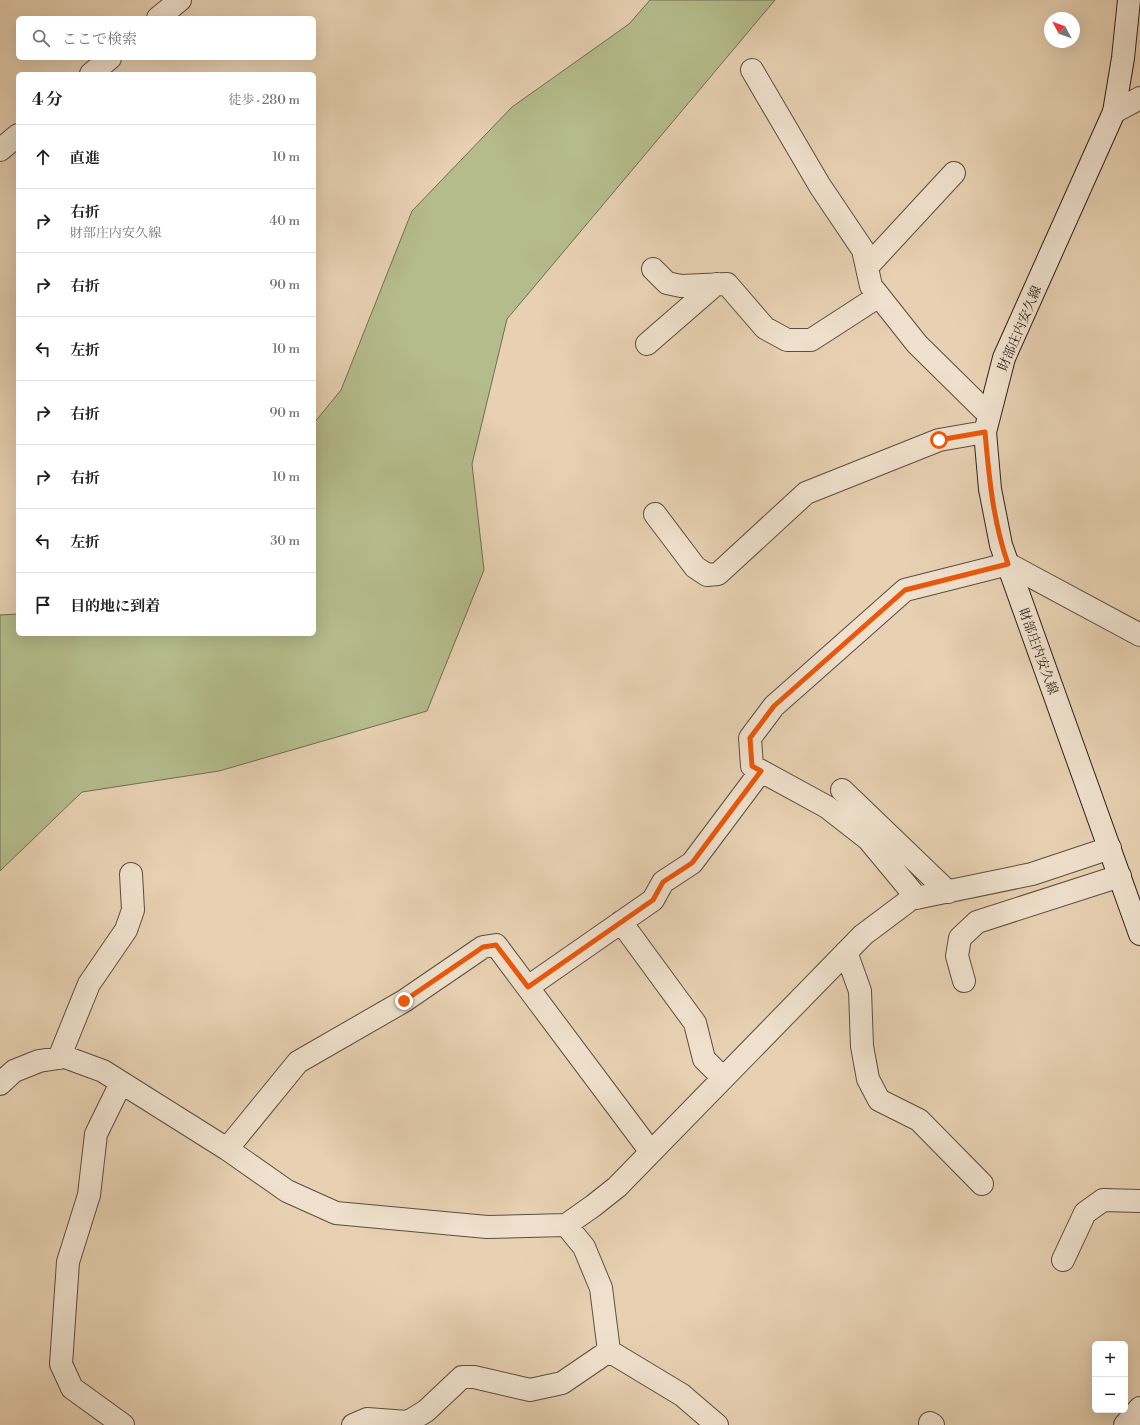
<!DOCTYPE html>
<html lang="ja">
<meta charset="utf-8">
<style>
body{margin:0;font-family:"Libre Bodoni","Noto Serif JP",serif;background:#f6f6f6;color:#202124}
.controls{position:absolute;right:12px;bottom:12px;display:grid;overflow:hidden;border-radius:6px;box-shadow:0 4px 16px #0002}
.controls button{width:36px;height:36px;display:grid;place-items:center;padding:0;border:0;border-bottom:1px solid #e0e0e0;background:#fff;color:#202124;font:20px sans-serif}
.compass{position:absolute;left:1044px;top:12px;width:36px;height:36px;border-radius:50%;background:#fff;box-shadow:0 4px 16px #0002;rotate:311deg}
.stop{position:absolute;width:12px;height:12px;margin:-9px;border:3px solid #ea580c;border-radius:50%;background:#fff}
.stop.end{background:#ea580c;border-color:#fff;box-shadow:0 1px 4px #0008}
.list{margin:0;padding:0;list-style:none}
h2{display:flex;justify-content:space-between;align-items:center;height:52px;margin:0;padding:0 16px;font-size:17px}
h2 small{font-size:13px;font-weight:400;color:#757577}
.list li{display:grid;grid-template-columns:26px 1fr auto;gap:12px;align-items:center;box-sizing:border-box;height:64px;padding:0 16px;border-top:1px solid #e0e0e0}
.list b{display:block;font-size:15px;white-space:nowrap}
.list p{margin:0;font-size:13px;white-space:nowrap;color:#757577}
.list em{font-size:13px;font-style:normal;color:#757577}
.icon{flex:none;width:22px;height:22px;fill:none;stroke:currentColor;stroke-width:2;stroke-linecap:round;stroke-linejoin:round}
.map{position:relative;flex:none;width:1140px;height:1425px;overflow:hidden}
.search{position:absolute;background:#fff;box-shadow:0 4px 16px #0002;left:16px;top:16px;width:300px;height:44px;display:flex;align-items:center;gap:10px;box-sizing:border-box;padding:0 14px;border-radius:6px;color:#757577;font-size:15px}
.panel{position:absolute;background:#fff;box-shadow:0 4px 16px #0002;left:16px;top:72px;width:300px;height:564px;border-radius:6px}
.map>svg:first-child{display:block}
.green{fill:#b5bc8c;stroke:#726e54}
.lines{fill:none;stroke-linecap:round;stroke-linejoin:round}
.street-casing{stroke:#5d4d41;stroke-width:24}
.secondary-casing{stroke:#2f211b;stroke-width:24}
.street{stroke:#efe1cd;stroke-width:22}
.secondary{stroke:#efe1cd;stroke-width:22}
.route{stroke:#ea580c;stroke-width:5}
.labels{text-anchor:middle;stroke-width:4;stroke-linejoin:round;paint-order:stroke}
.street-label{font-size:13px;fill:#2f211b;stroke:#efe1cd}
</style>
<div class="map">
<svg width="1140" height="1425" viewBox="0 0 1140 1425">
<rect width="100%" height="100%" fill="#e7d1b2"/>
<filter id="stains"><feTurbulence type="fractalNoise" baseFrequency=".005" numOctaves="4"/><feColorMatrix values="0 0 0 0 .2 0 0 0 0 .09 0 0 0 0 .02 0 0 0 .5 -.17"/></filter>
<radialGradient id="worn" r=".72"><stop offset=".6" stop-color="#630" stop-opacity="0"/><stop offset="1" stop-color="#630" stop-opacity=".3"/></radialGradient>
<path class="green" d="M 650,0 L 775,0 L 507,319 L 472,464 L 484,570 L 427,711 L 219,771 L 82,792 L 0,871 L 0,615 L 18,614 L 18,634 L 314,634 L 314,423 L 341,390 L 412,211 L 512,107 L 629,24 Z"/>
<g class="lines">
<defs>
<path id="street" d="M 158,18 L 180,0
M 752,70 L 820,186 L 863,250 L 871,286 L 917,344 L 989,415
M 91,74 L 110,58
M 1114,112 L 1140,98
M 0,150 L 18,135
M 867,267 L 954,173
M 653,269 L 667,283 L 681,286 L 727,284 L 765,328 L 787,340 L 811,340 L 879,296
M 647,344 L 716,284
M 655,514 L 695,567 L 707,575 L 718,574 L 806,493 L 939,440 L 985,432
M 842,790 L 948,892
M 917,898 L 868,839 L 827,807 L 752,766 L 750,738 L 774,706 L 905,590 L 1008,564 L 1140,635
M 621,922 L 695,1023 L 704,1059 L 723,1078
M 846,952 L 860,991 L 862,1046 L 868,1079 L 879,1100 L 919,1120 L 982,1184
M 964,981 L 957,956 L 960,938 L 977,922 L 1120,876
M 528,987 L 653,900 L 663,882 L 692,863 L 761,771
M 59,1058 L 89,984 L 126,930 L 133,910 L 131,874
M 121,1083 L 96,1134 L 89,1195 L 68,1262 L 61,1364 L 72,1388 L 123,1425
M 0,1084 L 14,1071 L 39,1061 L 65,1057 L 103,1071 L 227,1149 L 287,1191 L 336,1213 L 487,1227 L 566,1225 L 593,1206 L 617,1187 L 863,935 L 911,899 L 1032,874 L 1110,848
M 227,1149 L 298,1062 L 404,1001 L 483,947 L 496,945 L 651,1152
M 566,1225 L 584,1247 L 601,1288 L 609,1351 L 682,1395 L 717,1425
M 1063,1260 L 1085,1213 L 1103,1200 L 1140,1201
M 930,1423 L 933,1425
M 353,1425 L 367,1419 L 408,1422 L 426,1411 L 462,1377 L 474,1377 L 530,1390 L 562,1383 L 609,1351
M 1125,1425 L 1140,1408"/>
<path id="secondary" d="M 1129,0 L 1123,58 L 1114,112 L 1004,358 L 985,432 L 990,489 L 1001,545 L 1140,934"/>
</defs>
<use href="#street" class="street-casing"/>
<use href="#secondary" class="secondary-casing"/>
<use href="#street" class="street"/>
<use href="#secondary" class="secondary"/>
</g>
<g class="lines">
<path class="route" d="M 404,1001 L 483,947 L 496,945 L 528,987 L 653,900 L 663,882 L 692,863 L 761,771 L 752,766 L 750,738 L 774,706 L 905,590 L 1008,564 C 993,521 989,477 985,432 L 939,440"/>
</g>
<g class="labels">
<g class="street-label">
<text transform="translate(1019 328) rotate(-67)" y="5">財部庄内安久線</text>
<text transform="translate(1039 651) rotate(70)" y="5">財部庄内安久線</text>
</g>
</g>
<rect width="100%" height="100%" filter="url(#stains)"/>
<rect width="100%" height="100%" fill="url(#worn)"/>
</svg>
<div class="controls">
<button>+</button>
<button>−</button>
</div>
<svg class="compass" viewBox="-18 -18 36 36"><path d="M0-13l5 13h-10z" fill="#e53935"/><path d="M0 13l5-13h-10z" fill="#757577"/></svg>
<div class="stop" style="left:939px;top:440px"></div>
<div class="stop end" style="left:404px;top:1001px"></div>
<div class="search"><svg class="icon" aria-label="search" viewBox="0 0 24 24"><circle cx="10" cy="10" r="6"/><path d="M15 15l6 6"/></svg>ここで検索</div>
<section class="panel">
<h2>4 分<small>徒歩 · 280 m</small></h2>
<ul class="list">
<li><svg class="icon" aria-label="ahead" viewBox="0 0 24 24"><path d="M12 20V5M6 11l6-6 6 6"/></svg><div><b>直進</b></div><em>10 m</em></li>
<li><svg class="icon" aria-label="right" viewBox="0 0 24 24"><path d="M7 20v-9h11M14 6l5 5-5 5"/></svg><div><b>右折</b><p>財部庄内安久線</p></div><em>40 m</em></li>
<li><svg class="icon" aria-label="right" viewBox="0 0 24 24"><path d="M7 20v-9h11M14 6l5 5-5 5"/></svg><div><b>右折</b></div><em>90 m</em></li>
<li><svg class="icon" aria-label="left" viewBox="0 0 24 24"><path d="M17 20v-9H6M10 6l-5 5 5 5"/></svg><div><b>左折</b></div><em>10 m</em></li>
<li><svg class="icon" aria-label="right" viewBox="0 0 24 24"><path d="M7 20v-9h11M14 6l5 5-5 5"/></svg><div><b>右折</b></div><em>90 m</em></li>
<li><svg class="icon" aria-label="right" viewBox="0 0 24 24"><path d="M7 20v-9h11M14 6l5 5-5 5"/></svg><div><b>右折</b></div><em>10 m</em></li>
<li><svg class="icon" aria-label="left" viewBox="0 0 24 24"><path d="M17 20v-9H6M10 6l-5 5 5 5"/></svg><div><b>左折</b></div><em>30 m</em></li>
<li><svg class="icon" aria-label="arrive" viewBox="0 0 24 24"><path d="M6 21V4h12l-3 4 3 4H6"/></svg><div><b>目的地に到着</b></div></li>
</ul>
</section>
</div>
